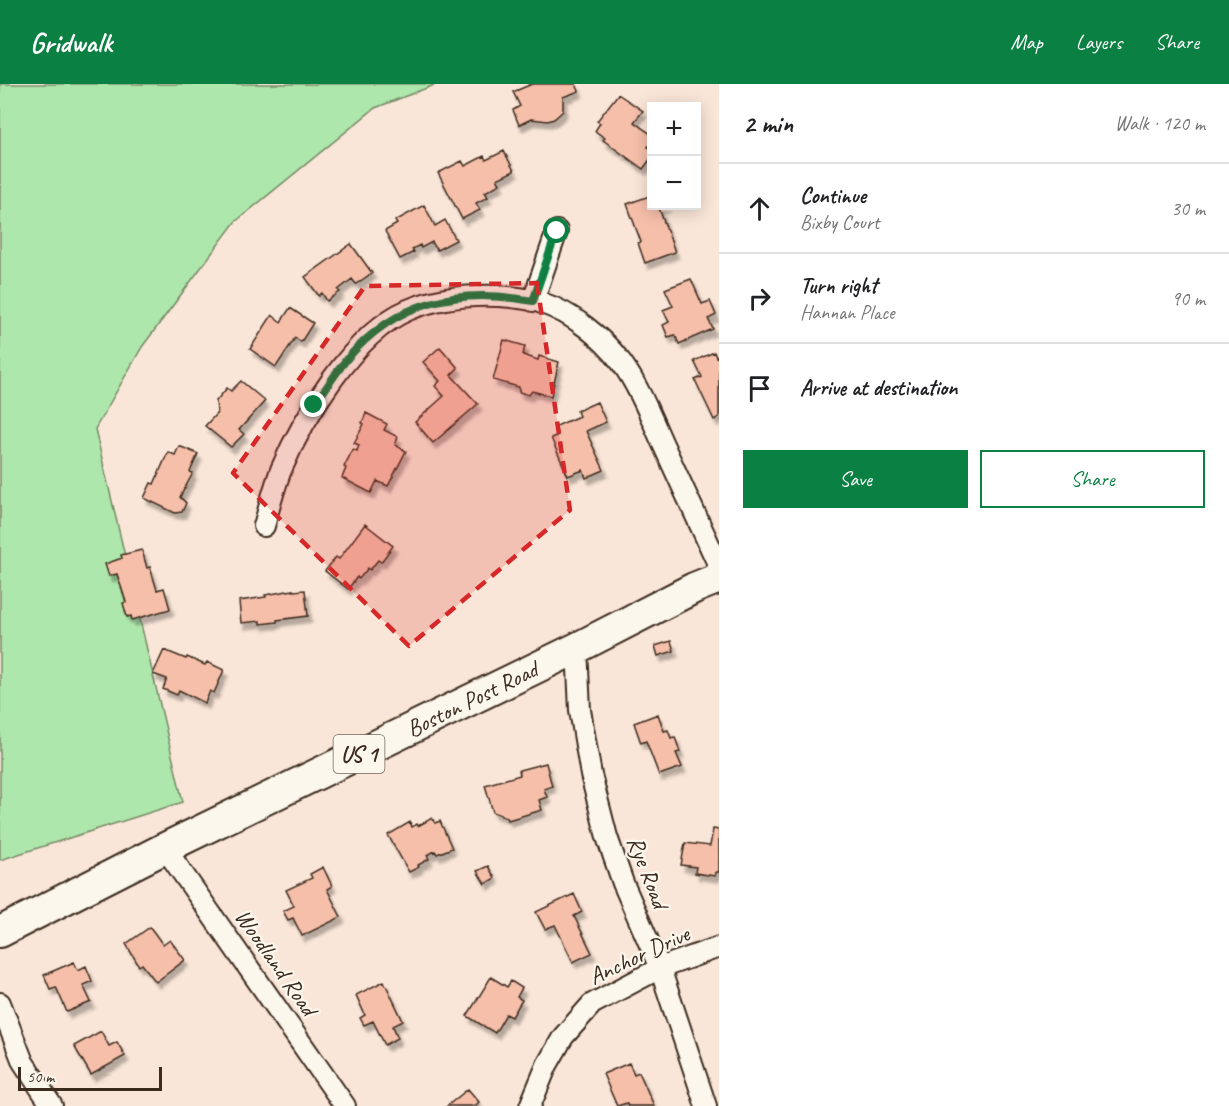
<!DOCTYPE html>
<meta charset="utf-8">
<style>
body{margin:0;font-family:Caveat,sans-serif;background:#f2f2f2;color:#202124}
.controls{position:absolute;right:18px;top:18px;display:grid;overflow:hidden;border-radius:0px;box-shadow:0 3px 15px #0003}
.controls button{width:54px;height:54px;display:grid;place-items:center;padding:0;border:0;border-bottom:2px solid #e0e0e0;background:#fff;color:#202124;font:30px sans-serif}
.scale{position:absolute;left:18px;bottom:15px;width:144px;box-sizing:border-box;padding-left:6px;border:3px solid #3b2a1e;border-top:0;font-size:16px;line-height:21px;white-space:nowrap;color:#3b2a1e;-webkit-text-stroke:4px #fbf7ec;paint-order:stroke}
.stop{position:absolute;width:18px;height:18px;margin:-14px;border:4px solid #0b8043;border-radius:50%;background:#fff}
.stop.end{background:#0b8043;border-color:#fff;box-shadow:0 2px 6px #0008}
.list{margin:0;padding:0;list-style:none}
h2{display:flex;justify-content:space-between;align-items:center;height:78px;margin:0;padding:0 24px;font-size:26px}
h2 small{font-size:20px;font-weight:400;color:#757577}
.list li{display:grid;grid-template-columns:39px 1fr auto;gap:18px;align-items:center;box-sizing:border-box;height:90px;padding:0 24px;border-top:2px solid #e0e0e0}
.list b{display:block;font-size:22px;white-space:nowrap}
.list p{margin:0;font-size:20px;white-space:nowrap;color:#757577}
.list em{font-size:20px;font-style:normal;color:#757577}
.actions{display:flex;gap:12px;padding:18px 24px}
.actions a{flex:1;padding:14px 0;border:2px solid #0b8043;border-radius:0px;text-align:center;font-size:21px;color:#0b8043}
.actions .main{background:#0b8043;color:#fff}
.icon{flex:none;width:33px;height:33px;fill:none;stroke:currentColor;stroke-width:2;stroke-linecap:round;stroke-linejoin:round}
.map{position:relative;flex:none;width:719px;height:1022px;overflow:hidden}
header{display:flex;align-items:center;gap:36px;box-sizing:border-box;height:84px;padding:0 30px;background:#0b8043;color:#fff}
header strong{font-size:28px}
nav{display:flex;gap:33px;margin-inline-start:auto;font-size:21px}
main{display:flex}
aside{flex:1;background:#fff}
.map>svg:first-child{display:block}
.green{fill:#aee7ac;stroke:#748865;stroke-width:1.5}
.building{fill:#f6bfaa;stroke:#3b2a1e;stroke-width:1.5;filter:url(#shadow)}
.lines{fill:none;stroke-linecap:round;stroke-linejoin:round}
.minor-casing{stroke:#3b2a1e;stroke-width:24}
.primary-casing{stroke:#3b2a1e;stroke-width:34}
.minor{stroke:#fbf7ec;stroke-width:20}
.primary{stroke:#fbf7ec;stroke-width:30}
.route{stroke:#0b8043;stroke-width:8}
.marked{fill:#d62828;fill-opacity:0.2;stroke:#d62828;stroke-width:4.5;stroke-dasharray:12 8;stroke-linejoin:round}
.labels{text-anchor:middle;stroke-width:4.5;stroke-linejoin:round;paint-order:stroke}
.shield{fill:#fbf7ec;stroke:#75685c;stroke-width:1.5}
.shield-label{font-size:22px;font-weight:bold;fill:#3b2a1e}
.street-label{font-size:24px;fill:#3b2a1e;stroke:#fbf7ec}
</style>
<header>
<strong>Gridwalk</strong>
<nav><a>Map</a><a>Layers</a><a>Share</a></nav>
</header>
<main>
<div class="map">
<svg width="719" height="1022" viewBox="0 0 719 1022">
<defs>
<filter id="shadow"><feDropShadow dx="3.5" dy="6" stdDeviation="1.5" flood-color="#0004"/></filter>
</defs>
<rect width="100%" height="100%" fill="#fae6d8"/>
<filter id="ink" filterUnits="userSpaceOnUse"><feTurbulence type="fractalNoise" baseFrequency=".0167" numOctaves="2"/><feDisplacementMap in="SourceGraphic" scale="12" xChannelSelector="R" yChannelSelector="G"/><feConvolveMatrix kernelMatrix="1 2 1 2 8 2 1 2 1" color-interpolation-filters="sRGB"/></filter>
<g filter="url(#ink)">
<path class="green" d="M 0,0 L 437,0 L 375,24 L 235,138 L 142,263 L 95,345 L 183,718 L 0,776 Z"/>
<path class="building" d="M 532,0 L 576,0 L 579,7 L 563,13 L 563,27 L 554,35 L 548,37 L 531,35 L 519,41 L 513,26 L 520,22 L 513,8 Z
M 618,10 L 643,27 L 634,38 L 652,51 L 652,58 L 648,63 L 652,65 L 652,73 L 643,85 L 603,56 L 605,54 L 595,47 L 600,39 L 597,37 Z
M 504,67 L 514,87 L 497,95 L 500,100 L 485,108 L 488,113 L 476,119 L 480,126 L 462,135 L 438,89 L 462,77 L 465,82 L 484,72 L 486,76 Z
M 652,111 L 652,122 L 667,122 L 659,124 L 675,168 L 645,179 L 638,159 L 641,158 L 627,120 Z
M 424,121 L 435,142 L 445,136 L 456,156 L 437,166 L 432,158 L 421,164 L 420,161 L 412,165 L 414,168 L 400,175 L 385,147 L 397,140 L 395,137 Z
M 351,160 L 372,189 L 356,200 L 352,195 L 338,206 L 340,208 L 327,217 L 322,209 L 319,212 L 305,193 Z
M 691,195 L 702,220 L 710,217 L 716,231 L 708,235 L 713,245 L 679,260 L 675,251 L 668,253 L 663,241 L 669,238 L 663,226 L 673,222 L 665,205 Z
M 290,224 L 313,239 L 301,258 L 295,254 L 276,283 L 250,265 L 272,231 L 281,238 Z
M 504,256 L 525,262 L 523,271 L 538,276 L 539,272 L 559,278 L 551,312 L 532,307 L 529,311 L 519,308 L 519,303 L 493,296 Z
M 440,263 L 458,284 L 451,291 L 478,320 L 433,359 L 415,338 L 444,312 L 435,302 L 440,297 L 423,278 Z
M 714,268 L 716,273 L 719,272 L 719,333 L 714,336 L 695,296 L 702,293 L 694,277 Z
M 241,297 L 265,317 L 239,346 L 244,350 L 231,363 L 205,342 L 217,329 L 216,317 L 227,304 L 231,307 Z
M 597,318 L 606,338 L 586,347 L 604,386 L 586,394 L 583,386 L 568,392 L 551,354 L 558,351 L 554,343 L 579,332 L 577,327 Z
M 366,329 L 387,340 L 384,346 L 398,353 L 395,361 L 406,367 L 388,402 L 377,397 L 371,409 L 342,394 L 346,384 L 344,383 L 353,365 L 357,367 L 359,361 L 354,359 L 364,340 L 362,339 Z
M 179,362 L 198,370 L 190,388 L 193,389 L 180,413 L 186,419 L 182,428 L 175,429 L 144,414 L 151,399 L 154,400 L 168,368 L 175,371 Z
M 365,440 L 393,462 L 381,478 L 378,476 L 370,486 L 368,484 L 359,495 L 357,493 L 348,505 L 325,487 L 336,473 L 339,475 Z
M 142,466 L 147,484 L 150,483 L 157,506 L 164,504 L 170,525 L 132,536 L 131,532 L 127,533 L 123,519 L 126,518 L 117,490 L 109,492 L 105,480 L 122,474 L 121,471 Z
M 293,506 L 293,507 L 305,506 L 308,532 L 277,536 L 277,538 L 260,540 L 260,537 L 241,539 L 239,517 L 266,513 L 265,511 Z
M 671,557 L 674,567 L 658,572 L 655,562 Z
M 164,566 L 186,575 L 187,573 L 205,581 L 207,578 L 224,586 L 214,609 L 210,607 L 205,619 L 179,606 L 177,611 L 163,605 L 167,595 L 153,590 Z
M 658,630 L 664,647 L 668,646 L 671,654 L 675,653 L 680,668 L 676,669 L 682,683 L 659,691 L 646,657 L 641,659 L 634,639 Z
M 546,679 L 552,702 L 544,705 L 547,713 L 539,716 L 542,726 L 508,736 L 507,733 L 493,728 L 485,701 L 520,691 L 519,686 Z
M 432,734 L 435,739 L 440,737 L 452,764 L 437,770 L 435,767 L 427,771 L 429,775 L 418,781 L 419,783 L 409,788 L 388,751 L 410,738 L 412,743 L 417,740 L 418,742 Z
M 713,745 L 719,746 L 719,788 L 716,788 L 715,792 L 695,789 L 696,783 L 681,781 L 685,759 L 710,762 Z
M 488,782 L 495,794 L 485,800 L 477,787 Z
M 323,783 L 332,802 L 327,805 L 341,833 L 302,852 L 293,834 L 288,836 L 283,827 L 294,822 L 286,806 L 312,794 L 310,790 Z
M 574,810 L 582,828 L 574,832 L 592,869 L 573,878 L 555,841 L 545,845 L 536,828 Z
M 150,843 L 163,861 L 170,856 L 185,876 L 156,898 L 142,880 L 139,882 L 126,860 Z
M 74,878 L 78,886 L 86,882 L 92,897 L 83,901 L 91,918 L 67,928 L 56,903 L 50,905 L 44,891 Z
M 491,893 L 507,903 L 511,897 L 522,904 L 517,913 L 522,916 L 512,933 L 506,930 L 495,949 L 467,932 Z
M 384,897 L 403,937 L 393,942 L 398,954 L 385,961 L 373,937 L 364,941 L 360,934 L 365,931 L 356,911 Z
M 101,947 L 109,962 L 117,958 L 125,972 L 91,991 L 74,962 Z
M 629,979 L 634,990 L 639,988 L 654,1022 L 628,1022 L 627,1019 L 617,1022 L 603,990 Z
M 468,1005 L 479,1018 L 475,1022 L 447,1022 Z"/>
<g class="lines">
<defs>
<path id="minor" d="M 533,217 L 557,147
M 264,442 C 269,424 274,404 281,386 C 303,334 354,249 408,226 C 436,214 468,211 497,212 C 511,213 528,214 542,219 C 572,229 602,253 621,278 C 638,301 650,331 662,358 C 681,399 700,440 719,482
M 577,564 L 580,626 L 591,691 L 607,753 L 623,799 L 660,884 L 706,1022
M 165,764 L 345,1022
M 0,919 L 23,978 L 52,1022
M 530,1022 L 547,981 L 563,953 L 592,920 L 660,884 L 719,863"/>
<path id="primary" d="M 0,848 L 165,764 L 577,564 L 694,504 L 719,494"/>
</defs>
<use href="#minor" class="minor-casing"/>
<use href="#primary" class="primary-casing"/>
<use href="#minor" class="minor"/>
<use href="#primary" class="primary"/>
</g>
</g>
<g class="lines" filter="url(#ink)">
<path class="route" d="M 314,321 C 325,306 335,290 346,276 C 397,216 458,203 533,217 L 557,147"/>
</g>
<path class="marked" d="M 537,199 L 570,426 L 409,562 L 233,389 L 365,202 Z"/>
<g class="labels">
<rect class="shield" x="333.5" y="651" width="51" height="38" rx="4.5"/>
<g class="shield-label">
<text x="359" y="678">US 1</text>
</g>
<g class="street-label">
<text transform="translate(472 615) rotate(-26)" y="8">Boston Post Road</text>
<text transform="translate(648 788) rotate(69)" y="8">Rye Road</text>
<text transform="translate(639 871) rotate(-25)" y="8">Anchor Drive</text>
<text transform="translate(276 878) rotate(55)" y="8">Woodland Road</text>
</g>
</g>
</svg>
<div class="controls">
<button>+</button>
<button>−</button>
</div>
<div class="scale">50 m</div>
<div class="stop" style="left:557px;top:147px"></div>
<div class="stop end" style="left:314px;top:321px"></div>
</div>
<aside>
<h2>2 min<small>Walk · 120 m</small></h2>
<ul class="list">
<li><svg class="icon" aria-label="ahead" viewBox="0 0 24 24"><path d="M12 20V5M6 11l6-6 6 6"/></svg><div><b>Continue</b><p>Bixby Court</p></div><em>30 m</em></li>
<li><svg class="icon" aria-label="right" viewBox="0 0 24 24"><path d="M7 20v-9h11M14 6l5 5-5 5"/></svg><div><b>Turn right</b><p>Hannan Place</p></div><em>90 m</em></li>
<li><svg class="icon" aria-label="arrive" viewBox="0 0 24 24"><path d="M6 21V4h12l-3 4 3 4H6"/></svg><div><b>Arrive at destination</b></div></li>
</ul>
<div class="actions"><a class="main">Save</a><a>Share</a></div>
</aside>
</main>
